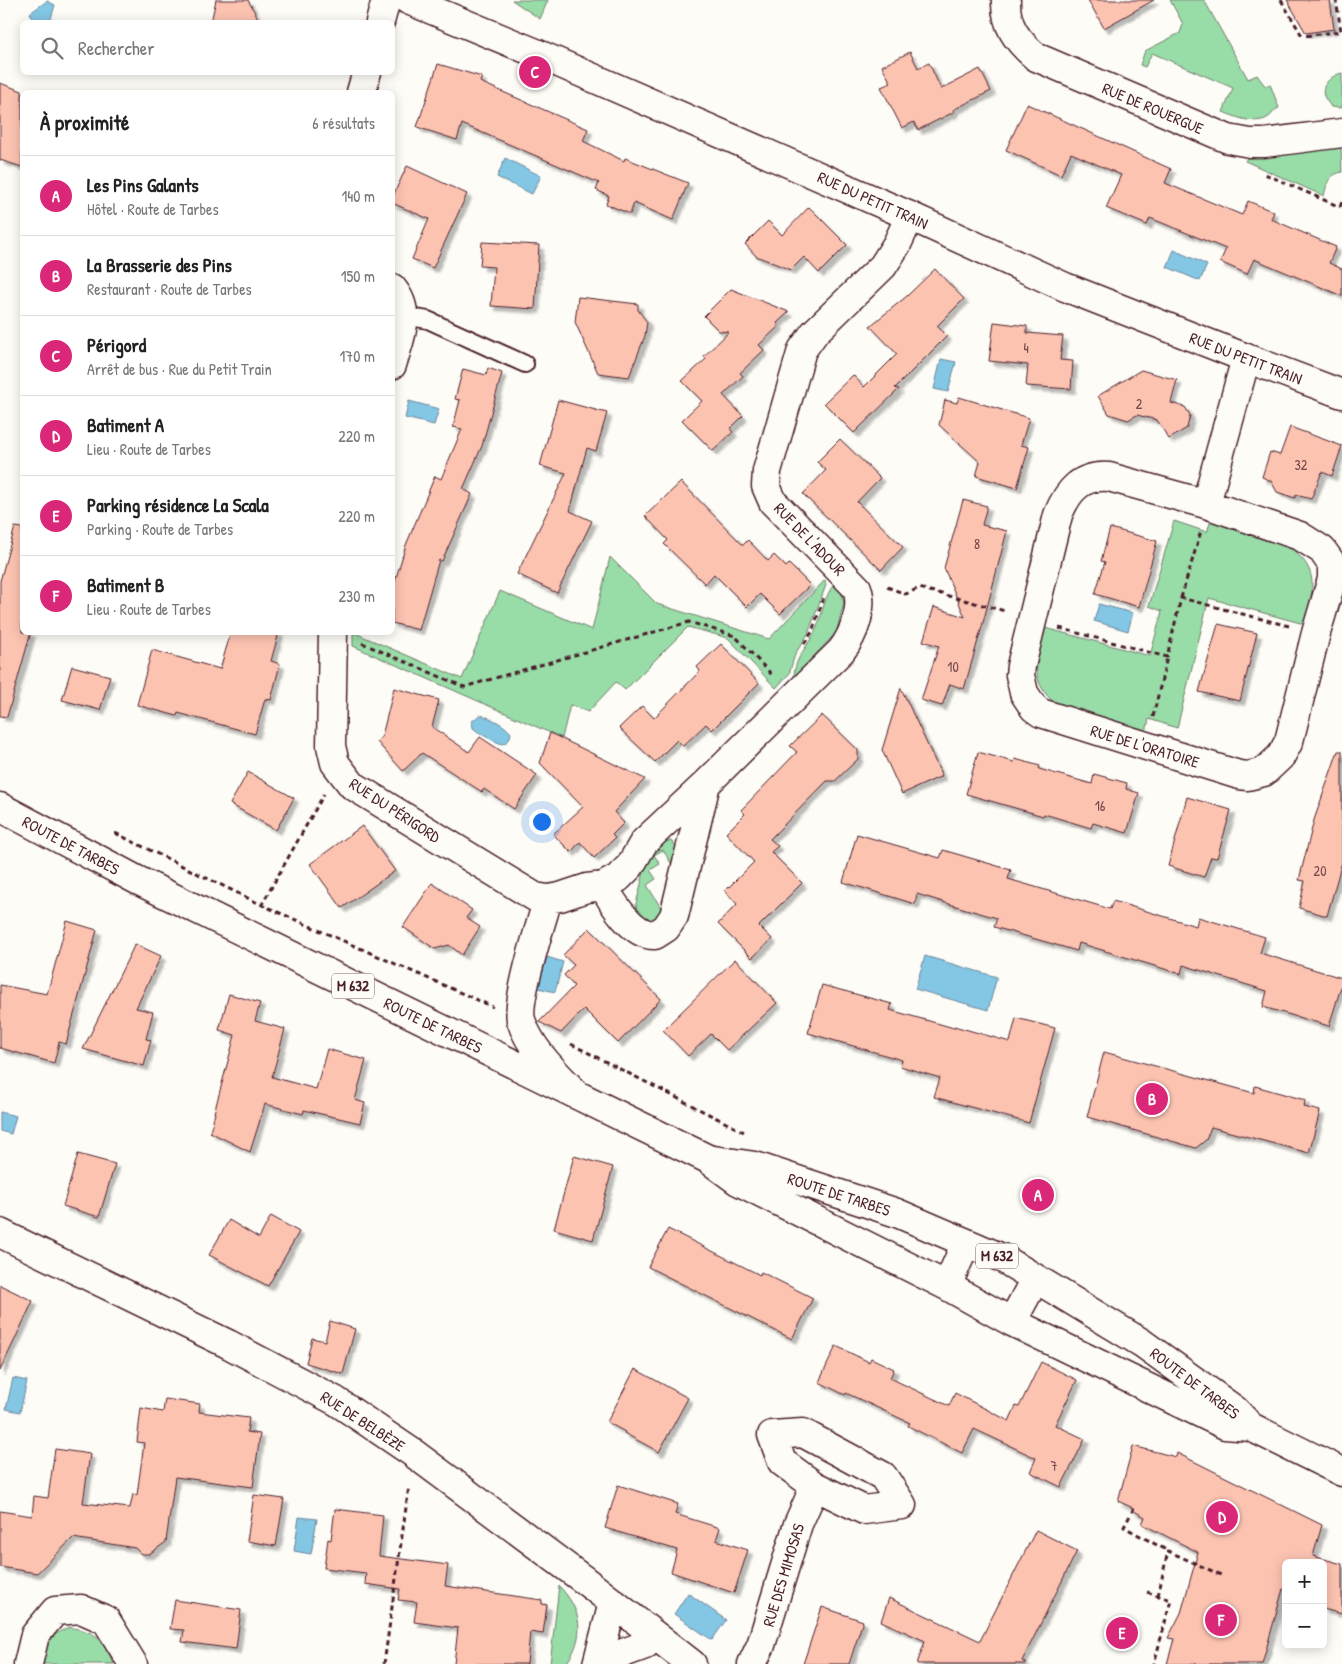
<!DOCTYPE html>
<html lang="fr">
<meta charset="utf-8">
<style>
body{margin:0;font-family:"Patrick Hand",sans-serif;background:#f2f2f2;color:#222}
.controls{position:absolute;right:15px;bottom:15px;display:grid;overflow:hidden;border-radius:8px;box-shadow:0 2px 12px #0003}
.controls button{width:45px;height:45px;display:grid;place-items:center;padding:0;border:0;border-bottom:1px solid #e0e0e0;background:#fff;color:#222;font:25px sans-serif}
.you{position:absolute;left:541px;top:821px;width:18px;height:18px;margin:-12px;border:4px solid #fff;border-radius:50%;background:#1a73e8;box-shadow:0 0 0 8px #1a73e833}
.badge{display:grid;place-items:center;width:32px;height:32px;border-radius:50%;background:#db2777;color:#fff;font-size:16px;font-weight:700}
.pin{position:absolute;translate:-50% -50%;border:2px solid #fff;box-shadow:0 1px 5px #0006}
.list{margin:0;padding:0;list-style:none}
h2{display:flex;justify-content:space-between;align-items:center;height:65px;margin:0;padding:0 20px;font-size:21px}
h2 small{font-size:16px;font-weight:400;color:#767676}
.list li{display:grid;grid-template-columns:32px 1fr auto;gap:15px;align-items:center;box-sizing:border-box;height:80px;padding:0 20px;border-top:1px solid #e0e0e0}
.list b{display:block;font-size:19px;white-space:nowrap}
.list p{margin:0;font-size:16px;white-space:nowrap;color:#767676}
.list em{font-size:16px;font-style:normal;color:#767676}
.icon{flex:none;width:28px;height:28px;fill:none;stroke:currentColor;stroke-width:2;stroke-linecap:round;stroke-linejoin:round}
.map{position:relative;flex:none;width:1342px;height:1664px;overflow:hidden}
.search{position:absolute;background:#fff;box-shadow:0 2px 12px #0003;left:20px;top:20px;width:375px;height:55px;display:flex;align-items:center;gap:12px;box-sizing:border-box;padding:0 18px;border-radius:8px;color:#767676;font-size:19px}
.panel{position:absolute;background:#fff;box-shadow:0 2px 12px #0003;left:20px;top:90px;width:375px;height:545px;border-radius:8px}
.map>svg:first-child{display:block}
.green{fill:#98dca8;stroke:#717e6a}
.water{fill:#83c7e4;stroke:#6c849a}
.building{fill:#fcc3b1;stroke:#4a1f2b;filter:url(#shadow)}
.lines{fill:none;stroke-linecap:round;stroke-linejoin:round}
.lane-casing{stroke:#4a1f2b;stroke-width:20}
.street-casing{stroke:#4a1f2b;stroke-width:31}
.secondary-casing{stroke:#4a1f2b;stroke-width:31}
.primary-casing{stroke:#4a1f2b;stroke-width:31}
.path{stroke:#4a1f2b;stroke-width:3;stroke-dasharray:5 4;stroke-linecap:butt}
.lane{stroke:#fdfcf7;stroke-width:16}
.street{stroke:#fdfcf7;stroke-width:28}
.secondary{stroke:#fdfcf7;stroke-width:28}
.primary{stroke:#fdfcf7;stroke-width:28}
.labels{text-anchor:middle;stroke-width:5;stroke-linejoin:round;paint-order:stroke}
.number-label{font-size:14px;fill:#76484c}
.shield{fill:#fdfcf7;stroke:#806168;stroke-width:1}
.shield-label{font-size:15px;font-weight:bold;fill:#4a1f2b}
.street-label{font-size:16px;fill:#4a1f2b;stroke:#fdfcf7}
</style>
<div class="map">
<svg width="1342" height="1664" viewBox="0 0 1342 1664">
<defs>
<filter id="shadow"><feDropShadow dx="4.5" dy="4.5" stdDeviation="1" flood-color="#0004"/></filter>
</defs>
<rect width="100%" height="100%" fill="#fdfcf7"/>
<filter id="ink" filterUnits="userSpaceOnUse"><feTurbulence type="fractalNoise" baseFrequency=".02" numOctaves="2"/><feDisplacementMap in="SourceGraphic" scale="10" xChannelSelector="R" yChannelSelector="G"/><feConvolveMatrix kernelMatrix="1 2 1 2 8 2 1 2 1" color-interpolation-filters="sRGB"/></filter>
<g filter="url(#ink)">
<path class="green" d="M 512,0 L 548,0 L 540,19 Z
M 1170,0 L 1204,0 L 1248,79 L 1257,75 L 1265,86 L 1270,84 L 1279,108 C 1273,110 1273,115 1267,118 C 1254,125 1236,117 1223,112 L 1233,88 L 1152,53 L 1145,67 L 1140,65 L 1145,51 L 1180,33 L 1183,24 Z
M 1342,73 L 1342,108 L 1331,107 C 1329,104 1326,100 1324,96 C 1320,85 1332,75 1342,73 Z
M 1341,148 L 1342,172 C 1328,175 1327,184 1324,196 L 1245,161 L 1247,158 Z
M 1211,520 L 1290,548 C 1321,570 1313,592 1304,624 L 1209,598 L 1177,728 L 1149,719 L 1146,732 L 1057,705 C 1027,680 1037,660 1045,628 L 1150,656 L 1162,611 L 1149,606 L 1174,521 L 1207,532 Z
M 610,557 L 657,604 L 769,639 L 825,580 L 826,585 L 808,634 L 795,654 L 789,674 L 776,688 L 728,638 L 688,627 L 625,690 L 616,682 L 588,712 L 570,705 L 562,738 L 353,646 L 353,633 L 355,633 L 462,679 L 500,591 L 592,630 Z
M 835,583 L 841,591 L 844,603 L 836,633 L 794,677 C 794,657 810,645 817,627 C 823,612 824,596 835,583 Z
M 667,841 L 671,841 L 677,847 L 674,868 L 663,850 L 654,855 L 660,864 L 650,870 L 656,879 L 647,885 L 663,911 C 661,917 654,920 648,920 L 637,912 L 636,904 L 647,860 Z
M 559,1586 C 582,1610 586,1636 566,1664 L 550,1664 Z
M 69,1627 C 99,1633 101,1637 114,1664 L 40,1664 C 46,1640 47,1638 69,1627 Z"/>
<path class="water" d="M 47,1 L 55,5 L 50,22 L 34,22 L 34,20 L 30,13 Z
M 505,158 L 541,176 L 532,194 L 497,177 Z
M 1174,250 L 1207,265 L 1200,281 L 1167,267 Z
M 941,359 L 956,362 L 948,392 L 934,389 Z
M 409,401 L 439,409 L 434,425 L 405,418 Z
M 1099,604 L 1133,613 L 1128,631 L 1094,621 Z
M 480,715 C 490,717 505,725 511,733 C 510,739 508,742 502,744 C 492,740 481,735 473,728 L 472,721 Z
M 925,956 L 997,977 L 988,1010 L 915,989 Z
M 547,957 L 563,962 L 555,992 L 538,988 Z
M 0,1112 L 16,1116 L 11,1134 L 0,1131 Z
M 13,1378 L 27,1381 L 20,1412 L 6,1409 Z
M 299,1517 L 317,1519 L 311,1554 L 294,1551 Z
M 688,1593 L 726,1620 L 712,1640 L 674,1614 Z"/>
<path class="building" d="M 216,0 L 248,0 L 260,22 L 211,22 Z
M 1088,0 L 1154,0 L 1104,28 Z
M 1287,0 L 1330,0 L 1334,29 L 1306,33 Z
M 910,52 L 918,68 L 929,63 L 941,89 L 980,69 L 991,91 L 953,110 L 954,112 L 918,130 L 914,122 L 902,128 L 881,87 L 891,83 L 882,66 Z
M 438,64 L 482,77 L 480,82 L 588,129 L 583,141 L 624,161 L 625,158 L 688,183 L 673,220 L 634,203 L 630,214 L 606,204 L 609,196 L 596,190 L 599,183 L 462,124 L 457,140 L 417,127 Z
M 0,83 L 22,91 L 22,167 L 0,160 Z
M 1027,104 L 1171,169 L 1165,183 L 1242,215 L 1248,201 L 1274,212 L 1271,219 L 1336,247 L 1329,263 L 1342,269 L 1342,296 L 1254,259 L 1247,274 L 1220,262 L 1226,249 L 1150,218 L 1147,225 L 1106,208 L 1121,175 L 1071,153 L 1061,175 L 1006,150 Z
M 407,166 L 467,194 L 433,268 L 412,259 L 429,219 L 392,203 L 392,198 Z
M 809,207 L 847,245 L 819,273 L 804,257 L 791,270 L 756,256 L 745,244 L 768,221 L 782,235 Z
M 482,242 L 539,245 L 535,309 L 491,306 L 494,267 L 480,266 Z
M 935,269 L 964,299 L 937,326 L 947,336 L 895,388 L 899,389 L 854,433 L 824,403 L 853,375 L 864,387 L 897,354 L 870,326 L 907,296 Z
M 731,289 L 789,312 L 777,323 L 779,326 L 759,345 L 764,350 L 740,373 L 743,376 L 723,395 L 743,416 L 730,429 L 733,432 L 713,451 L 682,420 L 702,401 L 682,381 L 706,359 L 704,356 L 729,332 L 719,331 L 704,316 Z
M 578,297 L 638,304 L 638,310 L 647,322 L 645,336 L 629,377 L 598,373 L 575,322 Z
M 994,322 L 1027,326 L 1027,333 L 1063,336 L 1060,360 L 1073,361 L 1071,389 L 1026,386 L 1028,365 L 989,361 Z
M 488,368 L 502,373 L 482,446 L 463,489 L 472,494 L 442,561 L 439,560 L 419,630 L 392,623 L 392,591 L 406,545 L 435,476 L 441,479 L 462,429 L 453,427 L 460,400 L 455,399 L 463,369 L 486,375 Z
M 1141,370 L 1177,380 L 1171,403 L 1185,407 L 1190,415 L 1187,428 L 1169,439 L 1157,420 L 1137,415 L 1128,420 L 1109,414 L 1098,396 Z
M 959,397 L 1029,418 L 1021,445 L 1029,447 L 1017,488 L 976,476 L 980,462 L 939,425 L 945,400 L 957,403 Z
M 558,400 L 607,413 L 596,451 L 587,448 L 570,511 L 592,521 L 557,593 L 517,574 L 566,473 L 540,466 Z
M 1290,427 L 1342,446 L 1332,476 L 1322,472 L 1311,499 L 1296,495 L 1295,498 L 1277,492 L 1271,481 L 1262,477 L 1270,452 L 1280,455 Z
M 840,439 L 880,478 L 857,502 L 903,547 L 881,570 L 803,494 L 826,470 L 817,462 Z
M 681,482 L 743,545 L 748,540 L 768,561 L 774,555 L 786,567 L 789,564 L 810,585 L 780,614 L 760,594 L 747,607 L 714,574 L 705,584 L 664,544 L 668,540 L 645,516 Z
M 963,500 L 987,506 L 982,525 L 1007,531 L 983,623 L 964,689 L 950,684 L 942,706 L 921,700 L 939,646 L 923,641 L 934,607 L 965,617 L 944,568 Z
M 15,527 L 22,528 L 22,632 L 31,632 L 7,717 L 0,716 L 0,581 Z
M 1110,528 L 1157,541 L 1139,607 L 1095,594 L 1105,562 L 1101,561 Z
M 1218,624 L 1257,633 L 1240,701 L 1199,692 Z
M 231,632 L 279,632 L 271,661 L 280,664 L 271,700 L 265,699 L 255,734 L 178,713 L 177,716 L 137,705 L 152,650 L 220,669 Z
M 721,644 L 759,683 L 712,730 L 706,724 L 683,746 L 677,740 L 655,762 L 619,728 L 642,706 L 654,718 L 700,671 L 697,667 Z
M 72,666 L 110,676 L 100,710 L 62,700 Z
M 394,688 L 439,700 L 432,727 L 469,752 L 480,737 L 537,775 L 514,809 L 484,789 L 482,792 L 422,753 L 403,771 L 377,742 L 382,736 Z
M 901,688 L 942,776 L 902,794 L 882,750 Z
M 822,715 L 858,750 L 858,759 L 835,781 L 827,781 L 770,839 L 778,846 L 771,852 L 802,883 L 759,926 L 772,939 L 752,958 L 718,924 L 737,904 L 725,891 L 754,862 L 726,833 L 745,814 L 741,810 L 797,752 L 790,746 Z
M 550,733 L 645,779 L 614,812 L 624,823 L 612,835 L 615,838 L 594,858 L 580,842 L 571,852 L 553,834 L 583,807 L 540,763 Z
M 1338,751 L 1342,751 L 1342,862 L 1327,916 L 1299,908 L 1305,881 L 1299,880 L 1314,820 Z
M 978,752 L 1014,762 L 1015,759 L 1040,766 L 1039,769 L 1092,784 L 1094,774 L 1127,783 L 1126,789 L 1139,793 L 1127,833 L 1093,823 L 1091,828 L 1044,814 L 1043,816 L 966,794 Z
M 248,772 L 294,798 L 276,830 L 230,804 Z
M 1187,797 L 1231,810 L 1217,858 L 1211,857 L 1204,877 L 1168,866 Z
M 362,826 L 395,871 L 342,908 L 310,864 Z
M 857,834 L 940,858 L 943,850 L 1011,870 L 1008,879 L 1110,909 L 1113,901 L 1196,926 L 1198,917 L 1265,937 L 1260,953 L 1342,978 L 1342,984 L 1329,1026 L 1263,1007 L 1267,991 L 1183,965 L 1181,974 L 1079,943 L 1077,951 L 994,927 L 997,918 L 959,907 L 917,894 L 915,904 L 843,882 Z
M 432,883 L 472,910 L 466,918 L 480,927 L 462,955 L 449,945 L 435,949 L 403,927 Z
M 67,921 L 97,930 L 66,1044 L 59,1042 L 54,1063 L 0,1048 L 0,985 L 47,994 Z
M 589,928 L 661,999 L 618,1043 L 584,1009 L 561,1033 L 539,1022 L 574,986 L 564,975 L 574,965 L 563,955 Z
M 135,944 L 161,956 L 136,1008 L 153,1012 L 146,1039 L 151,1040 L 144,1066 L 83,1049 Z
M 735,959 L 777,1003 L 727,1050 L 711,1034 L 688,1056 L 663,1030 Z
M 822,985 L 892,1004 L 890,1010 L 954,1028 L 954,1026 L 1010,1042 L 1016,1018 L 1055,1028 L 1029,1123 L 934,1097 L 940,1078 L 900,1066 L 902,1060 L 808,1033 Z
M 229,994 L 260,1003 L 255,1021 L 285,1029 L 272,1077 L 316,1089 L 327,1049 L 366,1060 L 355,1100 L 365,1103 L 360,1123 L 304,1110 L 303,1114 L 265,1104 L 250,1152 L 210,1132 L 215,1113 L 214,1113 L 235,1035 L 219,1030 Z
M 1104,1052 L 1254,1093 L 1255,1086 L 1305,1100 L 1304,1107 L 1320,1111 L 1309,1153 L 1211,1127 L 1206,1140 L 1196,1148 L 1087,1117 Z
M 78,1154 L 115,1164 L 99,1217 L 63,1206 Z
M 574,1156 L 613,1167 L 593,1240 L 554,1229 Z
M 271,1216 L 299,1232 L 268,1286 L 209,1255 L 229,1220 L 259,1238 Z
M 668,1229 L 760,1275 L 761,1272 L 813,1298 L 792,1339 L 648,1267 Z
M 0,1285 L 33,1301 L 0,1371 Z
M 330,1321 L 355,1329 L 343,1374 L 306,1363 L 312,1338 L 325,1341 Z
M 836,1346 L 869,1362 L 871,1358 L 894,1369 L 890,1378 L 949,1406 L 955,1393 L 1009,1421 L 1016,1406 L 1019,1407 L 1041,1362 L 1077,1380 L 1055,1425 L 1085,1439 L 1061,1487 L 1030,1472 L 1036,1458 L 974,1429 L 962,1453 L 908,1426 L 910,1423 L 846,1393 L 845,1395 L 819,1382 Z
M 635,1369 L 688,1398 L 659,1452 L 624,1433 L 625,1432 L 607,1422 Z
M 165,1399 L 200,1404 L 199,1412 L 249,1418 L 247,1432 L 260,1434 L 253,1487 L 175,1477 L 166,1542 L 149,1554 L 141,1554 L 135,1548 L 73,1538 L 37,1573 L 0,1567 L 0,1511 L 32,1516 L 34,1496 L 48,1498 L 55,1449 L 90,1454 L 83,1503 L 130,1508 L 133,1494 L 137,1495 L 144,1443 L 137,1442 L 141,1408 L 163,1412 Z
M 1133,1446 L 1176,1457 L 1177,1453 L 1322,1525 L 1313,1556 L 1342,1564 L 1342,1614 L 1323,1609 L 1323,1563 L 1286,1563 L 1286,1590 L 1283,1589 L 1262,1664 L 1167,1664 L 1174,1639 L 1168,1638 L 1181,1613 L 1198,1552 L 1142,1524 L 1145,1517 L 1132,1510 L 1133,1508 L 1118,1501 Z
M 618,1485 L 678,1504 L 675,1514 L 720,1528 L 716,1540 L 748,1550 L 734,1593 L 671,1572 L 677,1550 L 605,1528 Z
M 254,1495 L 284,1499 L 276,1546 L 247,1541 Z
M 335,1509 L 383,1515 L 379,1556 L 448,1565 L 445,1586 L 542,1600 L 542,1604 L 547,1605 L 543,1634 L 530,1632 L 527,1664 L 454,1664 L 458,1628 L 414,1622 L 417,1602 L 398,1600 L 400,1589 L 365,1584 L 366,1573 L 324,1568 L 328,1539 L 331,1540 Z
M 1036,1530 L 1077,1551 L 1022,1661 L 1027,1664 L 917,1664 L 925,1641 L 881,1621 L 889,1598 L 980,1641 Z
M 175,1600 L 241,1610 L 236,1649 L 182,1642 L 184,1630 L 170,1629 Z
M 822,1607 L 863,1621 L 849,1664 L 803,1664 Z"/>
<g class="lines">
<defs>
<path id="lane" d="M 404,316 L 428,320 L 525,364"/>
<path id="street" d="M 1006,0 C 1005,25 1017,41 1036,57 L 1228,139 L 1250,143 L 1264,143 L 1342,133
M 380,22 L 386,0
M 361,92 L 367,72
M 392,288 C 413,313 400,337 392,365
M 1206,504 L 1300,536 L 1322,550 L 1332,564 L 1332,579 L 1316,633 L 1289,741 L 1281,756 L 1264,772 L 1248,776 L 1239,775 L 1041,713 L 1034,708 L 1024,693 L 1020,675 L 1021,666 L 1058,515 C 1068,490 1081,475 1109,477 L 1206,504 L 1246,358
M 333,632 L 331,746 L 335,763 L 352,785 L 535,897 L 548,899 L 560,897 L 587,888 L 604,886 L 618,878 L 630,866 L 644,842 L 706,784 L 841,651 C 854,635 864,607 857,588 L 773,502 L 766,486 L 767,471 L 802,350 L 815,332 L 883,266 L 897,244 L 910,216
M 604,886 C 612,903 633,936 655,935 L 666,928 L 674,916 L 706,784
M 548,899 C 541,923 516,1000 521,1020 C 530,1049 556,1073 576,1094
M 0,1233 L 228,1344 L 336,1401 L 413,1453 L 584,1580 L 692,1664
M 803,1433 L 883,1476 L 902,1505 L 864,1510 L 815,1486 L 782,1462 L 772,1435 Z
M 599,1662 L 645,1645 L 652,1633
M 28,1664 L 35,1635 L 55,1611 L 81,1609 L 106,1620 L 133,1664
M 597,1664 L 613,1603
M 752,1664 L 761,1645 L 798,1524 L 815,1486"/>
<path id="secondary" d="M 408,0 L 536,53 L 910,216 L 1065,287 L 1246,358 L 1342,394"/>
<path id="primary" d="M 0,807 L 137,880 L 708,1159 L 738,1181 L 947,1286 L 1012,1322 L 1225,1425 L 1251,1427 L 1342,1472
M 714,1160 L 755,1166 L 897,1213 L 1002,1258 L 1142,1343 L 1235,1410 L 1251,1427
M 947,1286 L 966,1243
M 1012,1322 L 1035,1279"/>
</defs>
<use href="#lane" class="lane-casing"/>
<use href="#street" class="street-casing"/>
<use href="#secondary" class="secondary-casing"/>
<use href="#primary" class="primary-casing"/>
<path class="path" d="M 1281,0 L 1301,34 L 1305,36 L 1341,31 L 1336,0
M 1265,174 L 1340,207
M 1342,202 L 1340,207 L 1342,208
M 887,587 L 906,594 L 919,588 L 1005,611
M 1181,598 L 1201,531
M 1059,628 L 1167,657 L 1181,598 L 1289,626
M 362,643 L 464,687 L 689,622 L 735,636 L 773,676
M 804,644 L 812,632 L 824,597
M 1153,717 L 1167,657
M 115,833 L 262,905 L 493,1007
M 261,906 L 324,794
M 571,1044 L 746,1133
M 1134,1508 L 1124,1527 L 1168,1551
M 1147,1592 L 1171,1600 L 1154,1664
M 1158,1596 L 1168,1551 L 1223,1576
M 384,1664 L 409,1486"/>
<use href="#lane" class="lane"/>
<use href="#street" class="street"/>
<use href="#secondary" class="secondary"/>
<use href="#primary" class="primary"/>
</g>
</g>
<g class="labels">
<g class="number-label">
<text x="1026" y="353">4</text>
<text x="1139" y="409">2</text>
<text x="1301" y="470">32</text>
<text x="977" y="549">8</text>
<text x="953" y="672">10</text>
<text x="1100" y="811">16</text>
<text x="1320" y="876">20</text>
<text x="1054" y="1471">7</text>
</g>
<g class="shield">
<rect x="332" y="973.5" width="42" height="25" rx="4"/>
<rect x="976" y="1243.5" width="42" height="25" rx="4"/>
</g>
<g class="shield-label">
<text x="353" y="991">M 632</text>
<text x="997" y="1261">M 632</text>
</g>
<g class="street-label">
<text transform="translate(1153 108) rotate(23)" y="6">RUE DE ROUERGUE</text>
<text transform="translate(873 200) rotate(24)" y="6">RUE DU PETIT TRAIN</text>
<text transform="translate(1246 358) rotate(21)" y="6">RUE DU PETIT TRAIN</text>
<text transform="translate(810 539) rotate(46)" y="6">RUE DE L'ADOUR</text>
<text transform="translate(1145 746) rotate(17)" y="6">RUE DE L'ORATOIRE</text>
<text transform="translate(395 810) rotate(33)" y="6">RUE DU PÉRIGORD</text>
<text transform="translate(71 845) rotate(28)" y="6">ROUTE DE TARBES</text>
<text transform="translate(433 1025) rotate(26)" y="6">ROUTE DE TARBES</text>
<text transform="translate(839 1194) rotate(18)" y="6">ROUTE DE TARBES</text>
<text transform="translate(1195 1383) rotate(37)" y="6">ROUTE DE TARBES</text>
<text transform="translate(363 1421) rotate(33)" y="6">RUE DE BELBÈZE</text>
<text transform="translate(783 1575) rotate(-73)" y="6">RUE DES MIMOSAS</text>
</g>
</g>
</svg>
<div class="controls">
<button>+</button>
<button>−</button>
</div>
<div class="you"></div>
<div class="pin badge" style="left:1038px;top:1195px">A</div>
<div class="pin badge" style="left:1152px;top:1099px">B</div>
<div class="pin badge" style="left:535px;top:72px">C</div>
<div class="pin badge" style="left:1222px;top:1517px">D</div>
<div class="pin badge" style="left:1122px;top:1633px">E</div>
<div class="pin badge" style="left:1221px;top:1620px">F</div>
<div class="search"><svg class="icon" aria-label="search" viewBox="0 0 24 24"><circle cx="10" cy="10" r="6"/><path d="M15 15l6 6"/></svg>Rechercher</div>
<section class="panel">
<h2>À proximité<small>6 résultats</small></h2>
<ul class="list">
<li><span class="badge">A</span><div><b>Les Pins Galants</b><p>Hôtel · Route de Tarbes</p></div><em>140 m</em></li>
<li><span class="badge">B</span><div><b>La Brasserie des Pins</b><p>Restaurant · Route de Tarbes</p></div><em>150 m</em></li>
<li><span class="badge">C</span><div><b>Périgord</b><p>Arrêt de bus · Rue du Petit Train</p></div><em>170 m</em></li>
<li><span class="badge">D</span><div><b>Batiment A</b><p>Lieu · Route de Tarbes</p></div><em>220 m</em></li>
<li><span class="badge">E</span><div><b>Parking résidence La Scala</b><p>Parking · Route de Tarbes</p></div><em>220 m</em></li>
<li><span class="badge">F</span><div><b>Batiment B</b><p>Lieu · Route de Tarbes</p></div><em>230 m</em></li>
</ul>
</section>
</div>
